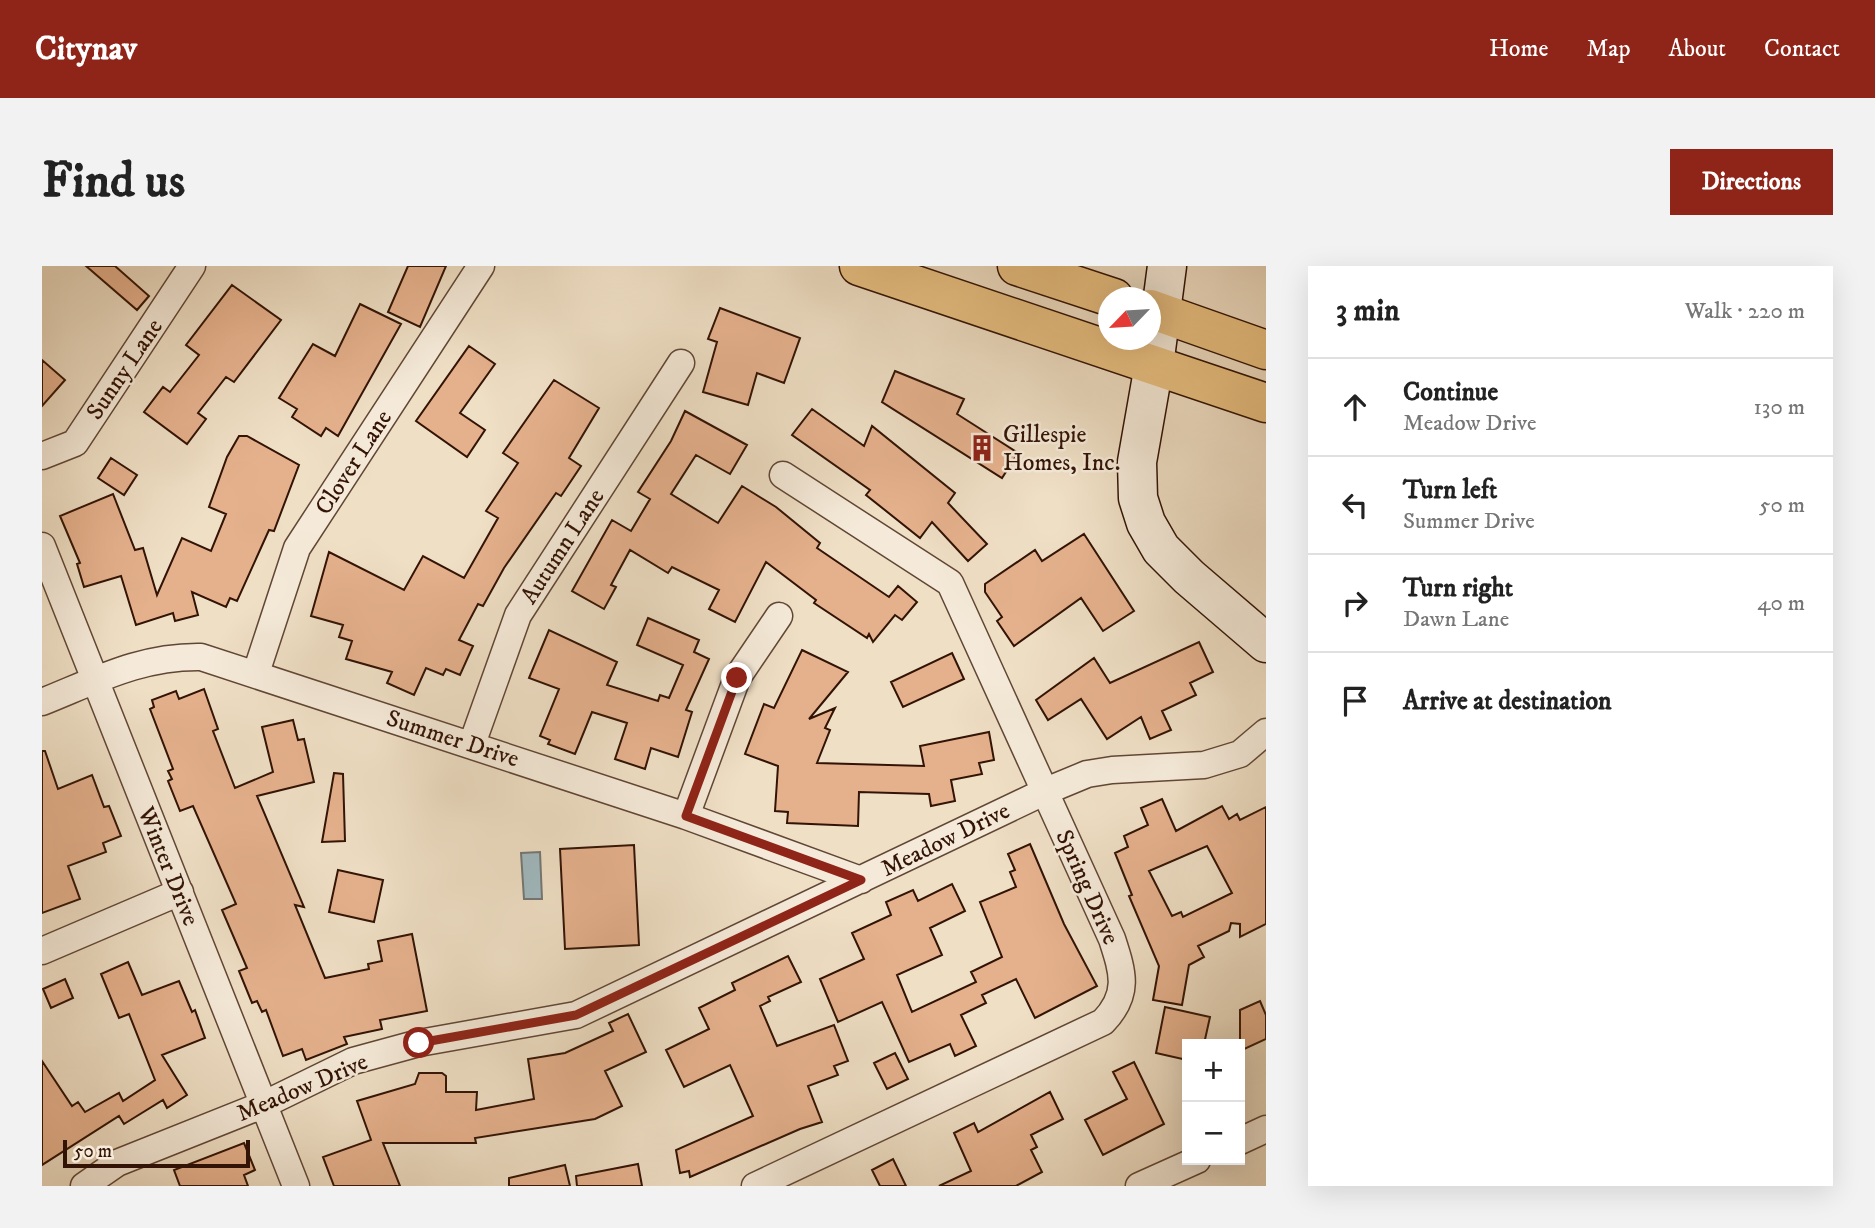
<!DOCTYPE html>
<meta charset="utf-8">
<style>
body{margin:0;font-family:"IM FELL DW Pica",serif;background:#f2f2f2;color:#222}
.controls{position:absolute;right:21px;bottom:21px;display:grid;overflow:hidden;border-radius:0px;box-shadow:0 7px 28px #0002}
.controls button{width:63px;height:63px;display:grid;place-items:center;padding:0;border:0;border-bottom:2px solid #e0e0e0;background:#fff;color:#222;font:35px sans-serif}
.compass{position:absolute;left:1056px;top:21px;width:63px;height:63px;border-radius:50%;background:#fff;box-shadow:0 7px 28px #0002;rotate:245deg}
.scale{position:absolute;left:21px;bottom:18px;width:187px;box-sizing:border-box;padding-left:7px;border:4px solid #321305;border-top:0;font-size:19px;line-height:24px;white-space:nowrap;color:#321305;-webkit-text-stroke:5px #f5ead9;paint-order:stroke}
.stop{position:absolute;width:21px;height:21px;margin:-16px;border:5px solid #8f2418;border-radius:50%;background:#fff}
.stop.end{background:#8f2418;border-color:#fff;box-shadow:0 2px 7px #0008}
.list{margin:0;padding:0;list-style:none}
h2{display:flex;justify-content:space-between;align-items:center;height:91px;margin:0;padding:0 28px;font-size:30px}
h2 small{font-size:23px;font-weight:400;color:#767676}
.list li{display:grid;grid-template-columns:46px 1fr auto;gap:21px;align-items:center;box-sizing:border-box;height:98px;padding:0 28px;border-top:2px solid #e0e0e0}
.list b{display:block;font-size:26px;white-space:nowrap}
.list p{margin:0;font-size:23px;white-space:nowrap;color:#767676}
.list em{font-size:23px;font-style:normal;color:#767676}
.icon{flex:none;width:38px;height:38px;fill:none;stroke:currentColor;stroke-width:2;stroke-linecap:round;stroke-linejoin:round}
.map{position:relative;flex:none;width:1224px;height:920px;overflow:hidden;border-radius:0px}
header{display:flex;align-items:center;gap:42px;box-sizing:border-box;height:98px;padding:0 35px;background:#8f2418;color:#fff}
header strong{font-size:33px}
nav{display:flex;gap:38px;margin-inline-start:auto;font-size:24px}
.intro{display:flex;align-items:center;justify-content:space-between;box-sizing:border-box;height:168px;padding:0 42px}
h1{margin:0;font-size:49px}
.button{padding:18px 32px;border-radius:0px;background:#8f2418;color:#fff;font-size:24px;font-weight:700}
main{display:flex;gap:42px;padding:0 42px}
aside{flex:1;background:#fff;border-radius:0px;box-shadow:0 7px 28px #0002}
.map>svg:first-child{display:block}
.water{fill:#a0b9c0;stroke:#747775;stroke-width:2}
.building{fill:#e5b18d;stroke:#321305;stroke-width:2;fill-rule:evenodd}
.lines{fill:none;stroke-linecap:round;stroke-linejoin:round}
.street-casing{stroke:#614635;stroke-width:29}
.secondary-casing{stroke:#321305;stroke-width:41}
.highway-casing{stroke:#321305;stroke-width:41}
.street{stroke:#f5ead9;stroke-width:26}
.secondary{stroke:#f5ead9;stroke-width:38}
.highway{stroke:#e8c082;stroke-width:38}
.route{stroke:#8f2418;stroke-width:9}
.labels{text-anchor:middle;stroke-width:5;stroke-linejoin:round;paint-order:stroke}
.street-label{font-size:24px;fill:#321305;stroke:#f5ead9}
.poi-label{font-size:24px;fill:#321305;stroke:#f5ead9;text-anchor:start}
</style>
<header>
<strong>Citynav</strong>
<nav><a>Home</a><a>Map</a><a>About</a><a>Contact</a></nav>
</header>
<div class="intro"><h1>Find us</h1><a class="button">Directions</a></div>
<main>
<div class="map">
<svg width="1224" height="920" viewBox="0 0 1224 920">
<rect width="100%" height="100%" fill="#efdfc5"/>
<filter id="stains"><feTurbulence type="fractalNoise" baseFrequency=".00286" numOctaves="4"/><feColorMatrix values="0 0 0 0 .2 0 0 0 0 .09 0 0 0 0 .02 0 0 0 .5 -.17"/></filter>
<radialGradient id="worn" r=".72"><stop offset=".6" stop-color="#630" stop-opacity="0"/><stop offset="1" stop-color="#630" stop-opacity=".3"/></radialGradient>
<path class="water" d="M 498,586 L 500,633 L 482,633 L 479,587 Z"/>
<path class="building" d="M 44,0 L 73,0 L 107,30 L 95,44 Z
M 366,0 L 404,0 L 378,61 L 346,46 Z
M 190,19 L 239,54 L 192,116 L 184,111 L 156,147 L 164,153 L 145,178 L 102,146 L 121,121 L 128,126 L 157,89 L 144,79 Z
M 318,38 L 359,58 L 296,170 L 284,162 L 279,170 L 250,151 L 255,143 L 237,132 L 271,78 L 293,90 Z
M 678,42 L 758,72 L 742,117 L 715,107 L 706,139 L 661,126 L 675,76 L 666,73 Z
M 427,80 L 453,98 L 418,147 L 443,164 L 425,191 L 374,155 Z
M 0,94 L 23,114 L 0,140 Z
M 853,105 L 922,133 L 915,148 L 976,187 L 960,212 L 840,136 Z
M 512,114 L 557,142 L 527,192 L 539,200 L 519,230 L 514,227 L 462,302 L 441,340 L 436,338 L 417,374 L 431,380 L 418,409 L 404,403 L 401,409 L 384,402 L 372,429 L 345,417 L 350,406 L 304,393 L 310,375 L 297,371 L 301,359 L 269,350 L 287,286 L 362,324 L 381,290 L 422,312 L 456,252 L 444,245 L 476,197 L 461,187 Z
M 770,143 L 822,180 L 830,160 L 913,227 L 906,237 L 945,278 L 926,295 L 890,256 L 878,272 L 824,229 L 828,224 L 750,169 Z
M 643,145 L 705,179 L 688,208 L 654,189 L 629,228 L 676,257 L 700,220 L 734,241 L 778,277 L 775,282 L 847,331 L 856,320 L 875,336 L 860,354 L 853,349 L 831,376 L 827,368 L 825,372 L 772,337 L 774,334 L 724,296 L 693,356 L 667,343 L 677,324 L 630,301 L 626,307 L 588,284 L 569,319 L 574,321 L 562,343 L 530,325 L 570,254 L 589,265 L 608,233 L 596,226 L 629,175 Z
M 197,170 L 205,170 L 257,199 L 232,265 L 227,264 L 195,335 L 188,332 L 184,341 L 150,326 L 156,349 L 133,355 L 131,347 L 94,359 L 79,310 L 42,321 L 35,298 L 38,297 L 18,250 L 71,228 L 93,284 L 101,282 L 115,329 L 140,272 L 169,285 L 184,248 L 167,241 L 185,191 Z
M 69,192 L 95,209 L 82,229 L 56,212 Z
M 1042,268 L 1092,345 L 1061,365 L 1039,332 L 972,380 L 955,355 L 960,351 L 943,326 L 943,318 L 993,284 L 1000,295 Z
M 606,352 L 657,374 L 652,386 L 667,393 L 644,444 L 650,446 L 636,491 L 609,482 L 603,503 L 573,493 L 585,457 L 550,446 L 533,488 L 506,478 L 508,474 L 498,470 L 517,423 L 487,412 L 507,364 L 575,396 L 565,419 L 616,435 L 618,429 L 627,432 L 641,399 L 595,379 Z
M 1157,376 L 1171,406 L 1148,417 L 1154,429 L 1120,445 L 1129,464 L 1108,473 L 1099,451 L 1065,473 L 1039,433 L 1006,454 L 994,434 L 1052,392 L 1068,417 Z
M 760,384 L 806,406 L 767,453 L 793,442 L 783,462 L 788,464 L 775,497 L 882,500 L 878,480 L 947,466 L 952,494 L 937,497 L 940,508 L 909,514 L 913,535 L 889,540 L 887,528 L 817,526 L 816,560 L 745,557 L 746,546 L 733,545 L 736,500 L 703,488 L 722,438 L 732,442 Z
M 910,387 L 922,413 L 861,441 L 849,416 Z
M 162,423 L 176,463 L 171,465 L 193,522 L 231,506 L 220,461 L 251,454 L 256,474 L 262,473 L 272,516 L 215,530 L 262,641 L 253,639 L 283,712 L 327,703 L 326,698 L 340,695 L 336,675 L 370,668 L 385,745 L 338,754 L 340,763 L 302,771 L 305,778 L 264,794 L 260,783 L 241,790 L 224,744 L 220,746 L 215,735 L 210,737 L 197,705 L 205,702 L 180,644 L 194,638 L 151,540 L 138,545 L 126,515 L 130,513 L 126,505 L 131,503 L 108,443 L 112,441 L 110,434 L 134,425 L 137,433 Z
M 0,485 L 3,485 L 16,523 L 50,509 L 62,541 L 67,540 L 79,570 L 61,577 L 64,586 L 26,600 L 38,633 L 0,647 Z
M 292,507 L 301,508 L 303,575 L 280,576 Z
M 1120,533 L 1134,565 L 1180,540 L 1187,553 L 1195,548 L 1198,554 L 1224,541 L 1224,658 L 1198,671 L 1198,658 L 1189,657 L 1187,665 L 1156,680 L 1162,691 L 1147,699 L 1140,739 L 1111,734 L 1117,700 L 1087,630 L 1090,629 L 1073,587 L 1086,581 L 1082,570 L 1106,559 L 1099,542 ZM 1165,580 L 1190,627 L 1141,651 L 1139,646 L 1130,650 L 1107,605 Z
M 988,578 L 1022,658 L 1055,720 L 993,752 L 974,713 L 940,729 L 944,737 L 919,749 L 934,780 L 913,790 L 908,778 L 867,796 L 840,736 L 796,756 L 778,713 L 822,693 L 810,667 L 849,649 L 844,636 L 871,624 L 876,635 L 910,618 L 923,645 L 888,662 L 900,689 L 855,709 L 870,746 L 934,716 L 929,706 L 960,691 L 938,636 L 974,621 L 968,606 L 973,604 L 966,588 Z
M 592,579 L 597,679 L 523,683 L 518,583 Z
M 296,604 L 341,614 L 332,656 L 287,646 Z
M 746,690 L 759,716 L 726,731 L 728,735 L 718,740 L 735,780 L 792,759 L 806,795 L 792,800 L 796,809 L 766,820 L 780,856 L 758,863 L 648,911 L 647,905 L 638,907 L 634,884 L 711,850 L 688,799 L 642,821 L 624,784 L 667,763 L 657,742 L 693,724 L 690,717 Z
M 86,696 L 100,729 L 137,715 L 150,746 L 153,744 L 163,772 L 120,789 L 145,829 L 125,842 L 121,834 L 82,858 L 77,850 L 0,899 L 0,795 L 30,840 L 36,836 L 43,846 L 77,827 L 81,835 L 113,814 L 87,748 L 77,752 L 59,708 Z
M 23,713 L 31,732 L 9,742 L 1,723 Z
M 1218,735 L 1224,749 L 1224,773 L 1198,785 L 1198,744 Z
M 1123,741 L 1168,751 L 1162,778 L 1145,778 L 1145,794 L 1114,787 Z
M 586,748 L 604,786 L 563,805 L 580,840 L 553,853 L 433,872 L 434,877 L 341,877 L 358,920 L 292,920 L 281,891 L 329,874 L 315,835 L 373,818 L 377,807 L 400,807 L 404,810 L 404,826 L 435,826 L 434,844 L 492,833 L 486,793 L 523,787 L 571,765 L 567,757 Z
M 853,787 L 866,813 L 845,823 L 832,797 Z
M 1092,796 L 1122,858 L 1061,889 L 1043,854 L 1085,833 L 1071,806 Z
M 1008,826 L 1021,853 L 989,869 L 995,881 L 989,884 L 1000,906 L 974,920 L 897,920 L 929,905 L 912,867 L 932,857 L 936,866 Z
M 202,877 L 213,904 L 202,909 L 206,920 L 138,920 L 132,904 Z
M 851,893 L 864,920 L 838,920 L 830,904 Z
M 596,898 L 600,920 L 535,920 L 534,910 Z
M 523,899 L 528,920 L 467,920 L 467,912 Z"/>
<g class="lines">
<defs>
<path id="street" d="M 0,190 L 33,177 L 150,0
M 0,280 L 254,920
M 214,407 L 255,282 L 439,0
M 0,436 C 55,414 99,390 159,391 L 644,550 L 819,614
M 430,478 L 476,349 L 639,97
M 644,550 L 695,412 L 737,350
M 0,685 L 138,626
M 1198,875 L 1224,863
M 42,920 L 75,897 L 223,838 L 311,795 L 377,777 L 534,749 L 1004,525 L 1045,508 L 1070,504 L 1162,499 L 1198,488 L 1224,466
M 713,920 L 1061,756 C 1088,728 1081,707 1070,673 L 908,317 L 741,209
M 1097,920 L 1155,894"/>
<path id="secondary" d="M 1125,0 L 1112,99 L 1095,196 L 1096,232 L 1104,257 L 1119,283 L 1147,311 L 1224,377"/>
<path id="highway" d="M 817,0 L 1224,137
M 975,0 L 1072,32
M 1108,43 L 1224,84"/>
</defs>
<use href="#street" class="street-casing"/>
<use href="#secondary" class="secondary-casing"/>
<use href="#highway" class="highway-casing"/>
<use href="#street" class="street"/>
<use href="#secondary" class="secondary"/>
<use href="#highway" class="highway"/>
</g>
<g class="lines">
<path class="route" d="M 377,777 L 534,749 L 819,614 L 644,550 L 695,412"/>
</g>
<defs>
<symbol id="building-bare" viewBox="-9 -9 18 18"><path d="M-4-6H4V6H1V3H-1V6H-4ZM-2.5-4.3h1.7v1.8h-1.7ZM.8-4.3h1.7v1.8H.8ZM-2.5-1h1.7V.8h-1.7ZM.8-1h1.7V.8H.8Z" fill="#8f2418" stroke="#f5ead9" stroke-width="2.5" paint-order="stroke"/></symbol>
</defs>
<g fill-rule="evenodd">
<use href="#building-bare" x="921" y="163" width="38" height="38"/>
</g>
<g class="labels">
<g class="street-label">
<text transform="translate(82 103) rotate(-56)" y="8">Sunny Lane</text>
<text transform="translate(311 196) rotate(-57)" y="8">Clover Lane</text>
<text transform="translate(520 280) rotate(-57)" y="8">Autumn Lane</text>
<text transform="translate(411 472) rotate(18)" y="8">Summer Drive</text>
<text transform="translate(903 573) rotate(-26)" y="8">Meadow Drive</text>
<text transform="translate(127 600) rotate(68)" y="8">Winter Drive</text>
<text transform="translate(1046 621) rotate(66)" y="8">Spring Drive</text>
<text transform="translate(260 821) rotate(-23)" y="8">Meadow Drive</text>
</g>
<g class="poi-label">
<text x="961" y="176">Gillespie<tspan x="961" dy="28">Homes, Inc.</tspan></text>
</g>
</g>
<rect width="100%" height="100%" filter="url(#stains)"/>
<rect width="100%" height="100%" fill="url(#worn)"/>
</svg>
<div class="controls">
<button>+</button>
<button>−</button>
</div>
<svg class="compass" viewBox="-18 -18 36 36"><path d="M0-13l5 13h-10z" fill="#e53935"/><path d="M0 13l5-13h-10z" fill="#767676"/></svg>
<div class="scale">50 m</div>
<div class="stop" style="left:377px;top:777px"></div>
<div class="stop end" style="left:695px;top:412px"></div>
</div>
<aside>
<h2>3 min<small>Walk · 220 m</small></h2>
<ul class="list">
<li><svg class="icon" aria-label="ahead" viewBox="0 0 24 24"><path d="M12 20V5M6 11l6-6 6 6"/></svg><div><b>Continue</b><p>Meadow Drive</p></div><em>130 m</em></li>
<li><svg class="icon" aria-label="left" viewBox="0 0 24 24"><path d="M17 20v-9H6M10 6l-5 5 5 5"/></svg><div><b>Turn left</b><p>Summer Drive</p></div><em>50 m</em></li>
<li><svg class="icon" aria-label="right" viewBox="0 0 24 24"><path d="M7 20v-9h11M14 6l5 5-5 5"/></svg><div><b>Turn right</b><p>Dawn Lane</p></div><em>40 m</em></li>
<li><svg class="icon" aria-label="arrive" viewBox="0 0 24 24"><path d="M6 21V4h12l-3 4 3 4H6"/></svg><div><b>Arrive at destination</b></div></li>
</ul>
</aside>
</main>
